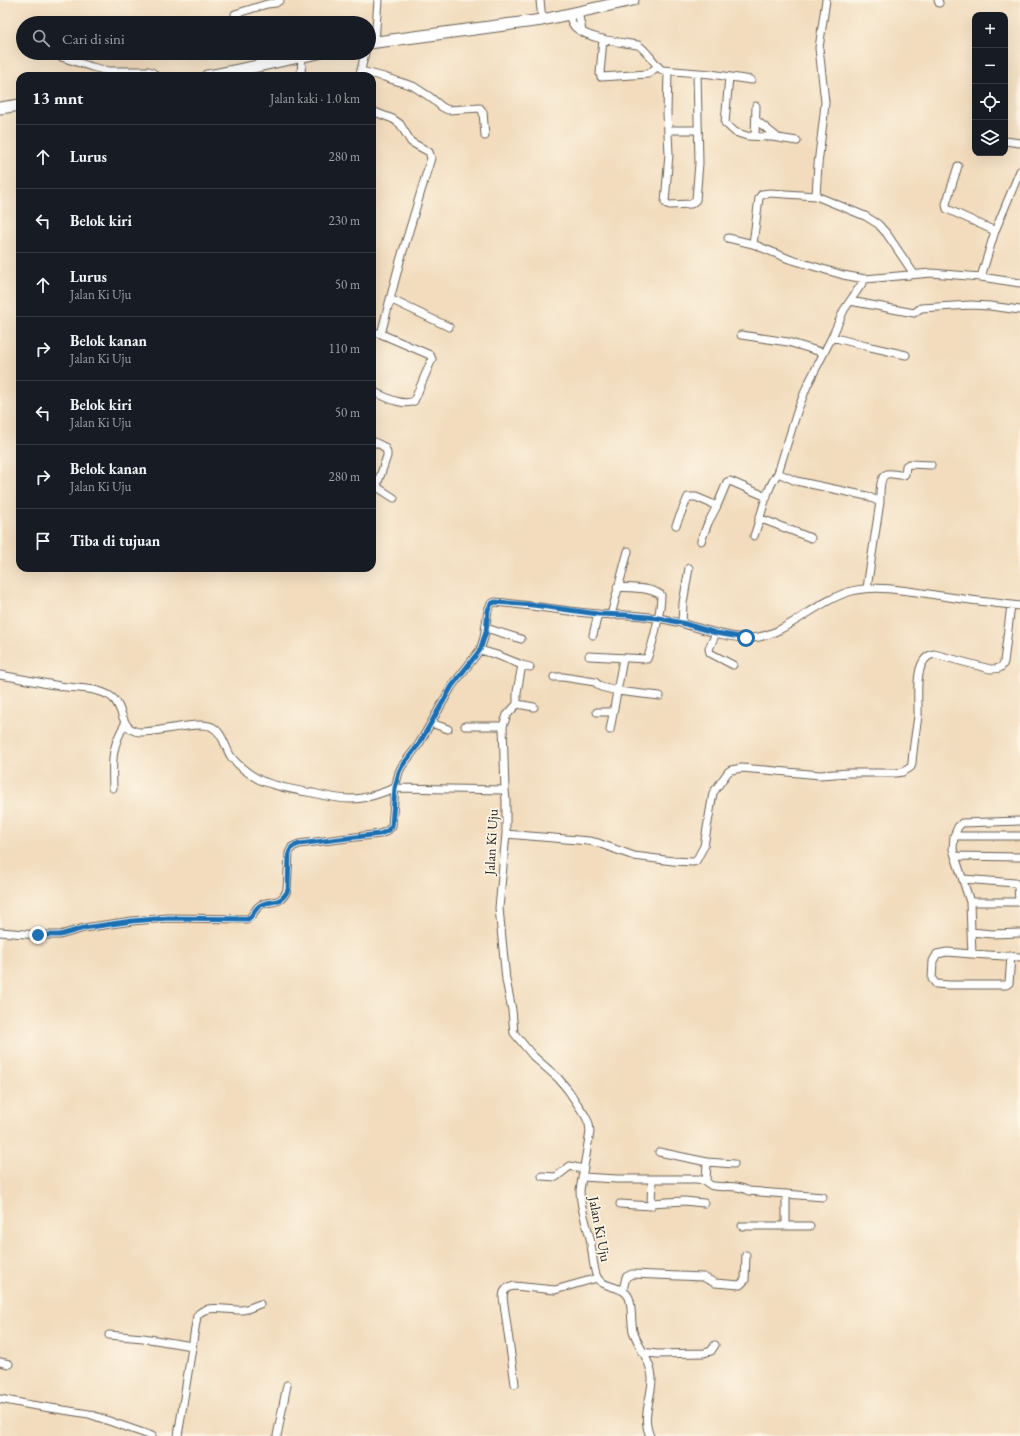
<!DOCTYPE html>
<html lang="id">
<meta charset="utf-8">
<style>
body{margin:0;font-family:"EB Garamond",serif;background:#242831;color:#f1f3f6}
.controls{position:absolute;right:12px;top:12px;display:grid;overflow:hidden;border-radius:8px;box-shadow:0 4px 16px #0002}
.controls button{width:36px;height:36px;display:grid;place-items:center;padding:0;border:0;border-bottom:1px solid #363941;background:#171b24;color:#f1f3f6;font:20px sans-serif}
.stop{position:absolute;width:12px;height:12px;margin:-9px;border:3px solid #1f6fb2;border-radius:50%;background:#fff}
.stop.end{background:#1f6fb2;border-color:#fff;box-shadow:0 1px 4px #0008}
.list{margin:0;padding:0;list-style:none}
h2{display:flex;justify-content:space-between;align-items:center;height:52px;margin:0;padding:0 16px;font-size:17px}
h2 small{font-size:13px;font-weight:400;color:#9ea1a6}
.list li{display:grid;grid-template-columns:26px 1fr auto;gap:12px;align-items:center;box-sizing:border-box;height:64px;padding:0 16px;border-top:1px solid #363941}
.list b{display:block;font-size:15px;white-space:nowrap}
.list p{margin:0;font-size:13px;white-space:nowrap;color:#9ea1a6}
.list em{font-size:13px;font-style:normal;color:#9ea1a6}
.icon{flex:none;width:22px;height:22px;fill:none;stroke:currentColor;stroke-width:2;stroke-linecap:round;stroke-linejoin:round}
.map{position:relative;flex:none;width:1020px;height:1436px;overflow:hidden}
.search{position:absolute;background:#171b24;box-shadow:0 4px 16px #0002;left:16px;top:16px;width:360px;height:44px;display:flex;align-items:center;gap:10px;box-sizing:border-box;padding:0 14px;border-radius:22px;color:#9ea1a6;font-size:15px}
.panel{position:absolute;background:#171b24;box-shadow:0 4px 16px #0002;left:16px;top:72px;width:360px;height:500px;border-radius:12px}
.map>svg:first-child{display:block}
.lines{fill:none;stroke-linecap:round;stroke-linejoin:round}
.street-casing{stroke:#675f54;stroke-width:9}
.secondary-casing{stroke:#675f54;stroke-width:13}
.street{stroke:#fff;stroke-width:7}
.secondary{stroke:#fff;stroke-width:11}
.route{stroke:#1f6fb2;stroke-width:5}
.labels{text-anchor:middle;stroke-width:3.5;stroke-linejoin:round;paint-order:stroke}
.street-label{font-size:14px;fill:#1c1c1c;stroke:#fcf5e5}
</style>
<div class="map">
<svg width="1020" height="1436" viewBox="0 0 1020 1436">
<rect width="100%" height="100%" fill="#fcf5e5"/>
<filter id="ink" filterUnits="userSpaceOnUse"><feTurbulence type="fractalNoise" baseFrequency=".025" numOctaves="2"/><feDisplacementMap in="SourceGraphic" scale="8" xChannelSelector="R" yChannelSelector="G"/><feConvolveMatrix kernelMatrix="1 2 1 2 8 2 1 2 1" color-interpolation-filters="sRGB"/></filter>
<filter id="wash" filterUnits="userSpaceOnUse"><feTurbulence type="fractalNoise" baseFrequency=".012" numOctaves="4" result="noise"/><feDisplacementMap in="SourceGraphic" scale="16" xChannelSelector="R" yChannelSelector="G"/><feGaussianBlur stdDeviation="0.9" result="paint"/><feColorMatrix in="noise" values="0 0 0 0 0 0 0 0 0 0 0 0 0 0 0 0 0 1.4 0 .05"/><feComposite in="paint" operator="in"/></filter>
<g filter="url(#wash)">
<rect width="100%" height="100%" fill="#f2dcbd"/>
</g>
<g filter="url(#ink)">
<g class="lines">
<defs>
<path id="street" d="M 540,0 L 542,20
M 826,0 L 819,48 L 825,102 L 824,114 L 818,164 L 816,196 L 865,216 L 878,224 L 887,234 L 914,274
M 938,0 L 939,3
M 578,12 L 582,31
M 235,14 L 267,4 L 276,3 L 280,0
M 568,14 C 571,19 572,25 576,28 C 591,40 620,42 638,45 C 648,51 653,63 662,70 L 711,74 L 751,80
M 603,39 L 600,74 L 601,77 L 648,74 L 657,67
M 375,42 L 378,0
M 49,53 L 92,67 L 108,71 L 149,71 L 153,73 L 155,76
M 361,71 L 384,77 L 413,86 L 430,97 L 442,107 L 448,110 L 480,108 L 483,112 L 485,136
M 668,71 L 667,113 L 669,154 L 665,202 L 667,204 L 670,205 L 691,204 L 696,200 L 699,163 L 697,73
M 360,74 L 365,53
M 301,76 L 302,56
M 729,77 L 725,123 L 735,132 L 747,136 L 772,137 L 797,141
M 372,111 L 393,119 L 400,124 L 411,142 L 429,152 L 431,158 L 400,261 L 381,334 L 430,355 L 432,359 L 414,401 C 402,407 384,396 372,391
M 756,120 L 777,137
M 668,130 L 698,130
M 755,136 L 756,106
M 1005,141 L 1020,143
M 958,166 L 946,204 L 947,209 L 995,231
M 728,238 L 753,244 L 789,259 L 843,275 L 865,279 L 931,273 L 981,277 L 1020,283
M 753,244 L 759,198 L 762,194 L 770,193 L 816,196
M 981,277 L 995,231 L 1020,171
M 865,279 L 844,310 L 832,337 L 807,386 L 797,412 L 778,473 L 796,481 L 867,496 L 880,502 L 867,588
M 390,299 L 449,327
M 850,301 L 914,313 L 921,308 L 971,305 L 990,306 L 1020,310
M 372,332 L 381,334
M 741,335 L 788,342 L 824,353
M 832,337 L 866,346 L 906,355
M 372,441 C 380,445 388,446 387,456 L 377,485 L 380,489 L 394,498
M 880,502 C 880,495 879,476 887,474 C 893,473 899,476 904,475 L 905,474 L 906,466 L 909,464 L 931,465
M 759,518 L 811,538
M 676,525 L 688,497 L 696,497 L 717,506
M 754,536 C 762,515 765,491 778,473
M 701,541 L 708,523 L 717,506 L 727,482 L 730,481 L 767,497
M 611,615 L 628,551
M 682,623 L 683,603 L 689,568
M 486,628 L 521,639
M 716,633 L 709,649 L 710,653 L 733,665
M 593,635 L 598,614
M 480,650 L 497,655 L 522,665 L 530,667
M 589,656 L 647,659 C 653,644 661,611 661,595 C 650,587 631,588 617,587
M 0,675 C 20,678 40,683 60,686 C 75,689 96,687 110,696 C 125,705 119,731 140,732 C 156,733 200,720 212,727 C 222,732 225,746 230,755 C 233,760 238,764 242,768 C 247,772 254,777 260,780 C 276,787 295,790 313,793 C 325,796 338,799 351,799 C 367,799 381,793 395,788 L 399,772 L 402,766 L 419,744 L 452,686 L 480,650 L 484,638 L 488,610 L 491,604 L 495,602 C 529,605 563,611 597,614 C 607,615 617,614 627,615 C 637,615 648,617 657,618 C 687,622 717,637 746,638 C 782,640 816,600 852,591 C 879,584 914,592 942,596 C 968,600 994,603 1020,606
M 554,677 L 563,677 L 595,682 L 601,687 L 617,691 L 660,696
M 517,704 L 517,692 L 522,665
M 597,712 L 613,712
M 431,723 L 448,729
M 465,726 L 503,726 L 505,790
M 503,726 L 507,715 L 517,704 L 534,707
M 610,730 L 623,659
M 113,788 C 112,762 111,747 125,724
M 506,834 L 589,841 L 598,843 L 634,856 L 673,861 L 693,862 L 696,861 L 704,846 L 713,793 L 728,772 L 731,770 L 742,768 L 820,775 L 849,773 L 896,773 L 903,772 L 911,767 L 912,763 C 913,747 916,731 918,716 C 919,699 912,658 934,654 L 990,669 C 997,669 1002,669 1004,662 L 1011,605
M 954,836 L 958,827 L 962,823 L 1020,821
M 955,856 L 953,849 L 954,836 L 1020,836
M 963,879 L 1015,883 L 1018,886 L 1019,902 L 970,902 L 955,856 L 1020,857
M 970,902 L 971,932 L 992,934 L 1020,933
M 0,932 L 38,935 L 60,935 L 84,928 L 132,921 L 168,918 L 248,919 C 253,916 254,911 258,907 C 268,898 280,908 287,890 L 289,853 L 292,847 L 299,844 L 380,834 L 387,831 L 392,826 L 395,788 L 505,790 L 506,800 L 506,834 L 499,908 L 506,980 L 512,1010 L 514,1033 L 533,1056 L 558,1078 L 568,1090 L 586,1117 L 589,1124 L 590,1132 L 580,1190 C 580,1207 586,1222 590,1238 C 592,1248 593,1269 597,1277 C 603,1290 627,1284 630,1301 C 632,1311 631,1321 633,1331 C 638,1346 652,1363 652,1379 C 652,1398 641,1417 650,1436
M 971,932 L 972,954 L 1020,957
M 972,954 L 947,952 L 937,954 L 933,961 L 932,979 L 936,984 L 949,985 L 1006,985 L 1009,983 L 1011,956
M 659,1152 L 707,1162
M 542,1176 L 556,1177 L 570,1166 L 583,1169
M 582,1177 L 617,1179 L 697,1179 C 699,1180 704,1180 706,1182 C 710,1184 710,1186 714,1186 C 728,1188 735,1184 749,1191 L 823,1197
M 652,1179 L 651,1203 L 684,1201 L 704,1203
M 706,1181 L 707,1162 L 734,1164
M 620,1204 L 651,1206 L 651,1203
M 742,1226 L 810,1226
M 786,1226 L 786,1194
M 623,1290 L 626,1277 L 632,1274 L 703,1277 L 715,1283 L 740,1285 L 745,1280 L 746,1255
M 109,1335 L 143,1338 L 192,1346
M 642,1352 L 657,1354 L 704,1353 L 711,1351 L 715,1345
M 0,1362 L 9,1364
M 515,1384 L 503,1297 L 504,1292 L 507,1288 L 514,1286 L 555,1290 L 597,1278
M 0,1399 L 31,1405 L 89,1414 L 152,1436
M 178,1436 L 197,1316 C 205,1303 228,1311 242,1310 C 249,1309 254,1306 260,1304
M 277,1436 L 287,1385"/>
<path id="secondary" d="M 369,43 L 542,20 L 633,0
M 207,76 C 244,70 281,60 318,53
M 0,108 L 20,105"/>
</defs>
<use href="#street" class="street-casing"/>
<use href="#secondary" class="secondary-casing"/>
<use href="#street" class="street"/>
<use href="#secondary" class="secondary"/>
</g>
</g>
<g class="lines" filter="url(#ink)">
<path class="route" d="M 38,935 L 60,935 L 84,928 L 132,921 L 168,918 L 248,919 C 253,916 254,911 258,907 C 268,898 279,908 288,890 L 289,853 L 292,847 L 299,844 L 380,834 L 387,831 L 392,826 L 395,788 L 399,772 L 402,766 L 419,744 L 452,686 L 480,650 L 486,632 L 488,610 L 491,604 L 495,602 L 533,605 L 598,614 L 627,615 L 658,618 L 682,623 L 716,633 L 746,638"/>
</g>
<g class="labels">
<g class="street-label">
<text transform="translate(491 842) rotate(-87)" y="5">Jalan Ki Uju</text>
<text transform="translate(600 1229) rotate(79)" y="5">Jalan Ki Uju</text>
</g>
</g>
</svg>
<div class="controls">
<button>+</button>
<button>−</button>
<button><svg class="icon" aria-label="locate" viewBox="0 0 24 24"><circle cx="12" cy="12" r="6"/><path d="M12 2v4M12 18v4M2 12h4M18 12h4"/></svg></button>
<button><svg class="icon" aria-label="layers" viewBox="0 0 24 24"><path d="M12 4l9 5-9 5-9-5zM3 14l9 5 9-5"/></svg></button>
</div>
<div class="stop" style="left:746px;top:638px"></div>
<div class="stop end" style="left:38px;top:935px"></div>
<div class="search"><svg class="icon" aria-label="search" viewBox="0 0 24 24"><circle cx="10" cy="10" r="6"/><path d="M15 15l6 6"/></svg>Cari di sini</div>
<section class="panel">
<h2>13 mnt<small>Jalan kaki · 1.0 km</small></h2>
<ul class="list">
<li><svg class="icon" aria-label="ahead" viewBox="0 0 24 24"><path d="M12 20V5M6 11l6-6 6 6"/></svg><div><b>Lurus</b></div><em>280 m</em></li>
<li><svg class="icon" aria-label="left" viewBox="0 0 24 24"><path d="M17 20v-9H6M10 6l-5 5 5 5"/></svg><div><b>Belok kiri</b></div><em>230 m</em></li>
<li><svg class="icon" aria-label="ahead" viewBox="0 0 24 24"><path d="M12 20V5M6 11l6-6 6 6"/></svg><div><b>Lurus</b><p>Jalan Ki Uju</p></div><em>50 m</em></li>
<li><svg class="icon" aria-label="right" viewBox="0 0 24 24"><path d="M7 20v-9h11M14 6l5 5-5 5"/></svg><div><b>Belok kanan</b><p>Jalan Ki Uju</p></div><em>110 m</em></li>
<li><svg class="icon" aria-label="left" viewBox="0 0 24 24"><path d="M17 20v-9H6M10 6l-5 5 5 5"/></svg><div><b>Belok kiri</b><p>Jalan Ki Uju</p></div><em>50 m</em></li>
<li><svg class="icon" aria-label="right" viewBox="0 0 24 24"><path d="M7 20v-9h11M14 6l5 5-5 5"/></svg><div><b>Belok kanan</b><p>Jalan Ki Uju</p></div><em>280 m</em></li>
<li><svg class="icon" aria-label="arrive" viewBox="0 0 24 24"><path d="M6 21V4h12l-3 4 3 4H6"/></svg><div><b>Tiba di tujuan</b></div></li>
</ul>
</section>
</div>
